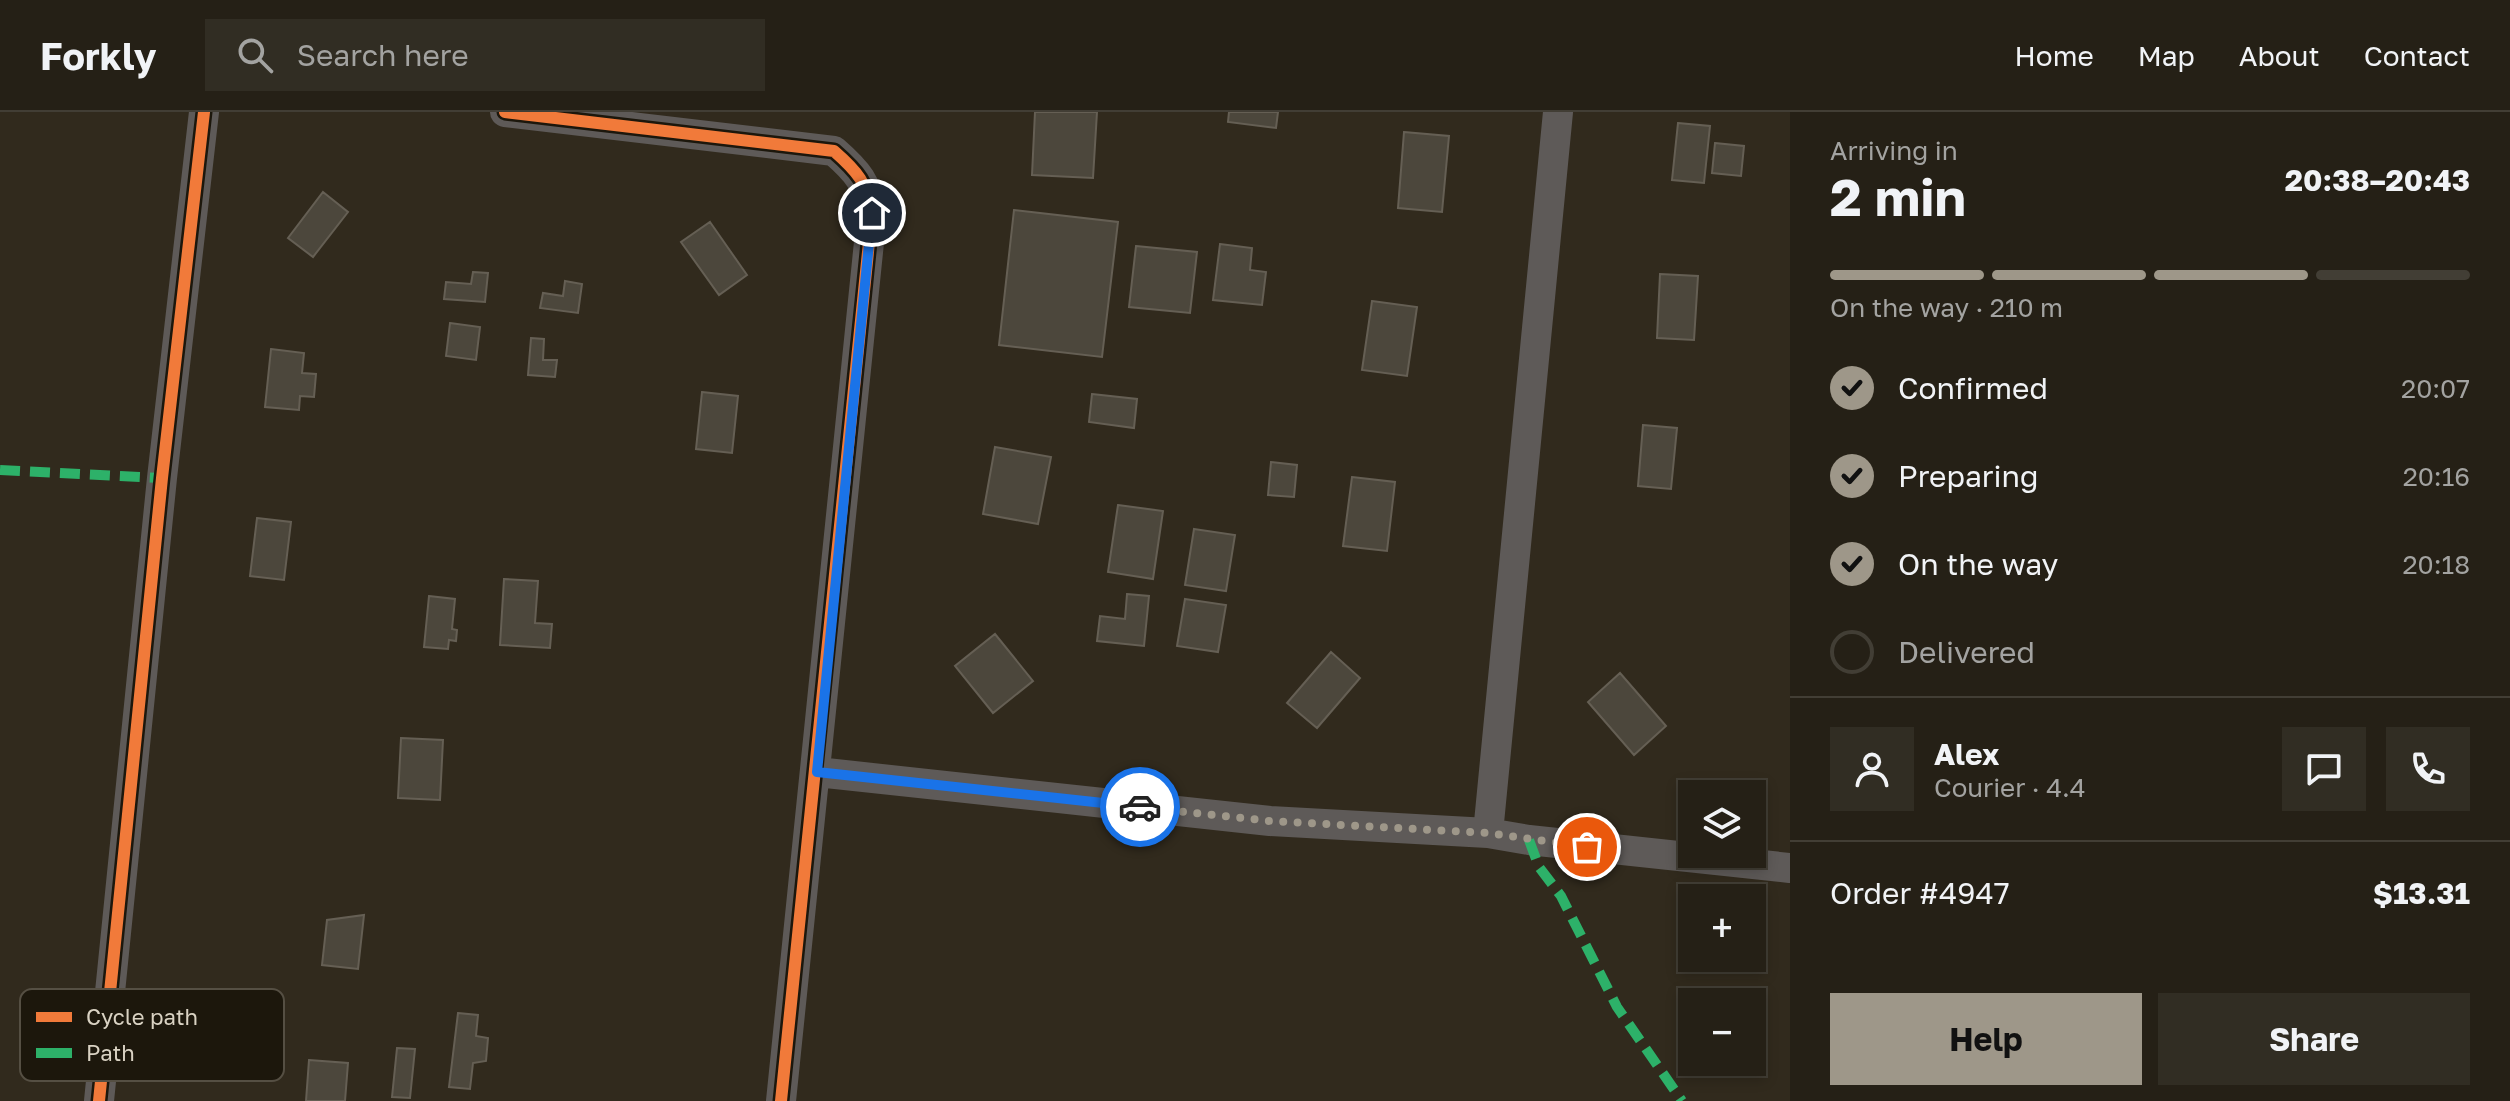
<!DOCTYPE html>
<meta charset="utf-8">
<style>
:root{--surface:#252016;--page:#312d23;--text:#f1f3f6;--muted:#a3a3a1;--line:#423e35;--accent:#9e9789}
body{margin:0;font-family:"Golos Text",sans-serif;background:var(--page);color:var(--text);height:100vh;display:flex;flex-direction:column;font-size:30px;white-space:nowrap}
*{box-sizing:border-box;margin:0}
p{font-size:26px;color:var(--muted)}
.icon{flex:none;width:44px;height:44px;fill:none;stroke:currentColor;stroke-width:2;stroke-linecap:round;stroke-linejoin:round}
.map{position:relative;flex:1;overflow:hidden}
.details{display:flex;flex-direction:column;background:var(--surface);width:720px}
.details>*{flex:none}
.controls{position:absolute;left:1678px;top:668px;display:grid;gap:16px}
.controls a{display:grid;place-items:center;width:88px;height:88px;border-radius:0px;background:var(--surface);box-shadow:0 4px 12px #0003,0 0 0 2px var(--line);font-size:40px}
.pin{position:absolute;display:grid;place-items:center;width:68px;height:68px;color:#fff;margin:-34px;border:4px solid #fff;border-radius:50%;box-shadow:0 2px 8px #0007}
.courier{position:absolute;display:grid;place-items:center;width:80px;height:80px;margin:-40px;border:6px solid #1a73e8;border-radius:50%;background:#fff;color:#222;box-shadow:0 2px 10px #0007}
.overview em{font-style:normal;font-weight:700}
.overview div{display:flex;flex-direction:column-reverse}
.overview{display:flex;align-items:center;justify-content:space-between;height:136px;padding:0 40px}
h1{font-size:52px;font-weight:700;line-height:60px}
.bar{display:grid;grid-template-columns:repeat(4,1fr);gap:12px 8px;align-content:center;height:96px;padding:0 40px}
.bar i{height:10px;border-radius:6px;background:var(--line)}
.bar .selected{background:var(--accent)}
.bar p{grid-column:span 4}
.line{display:flex;align-items:center;gap:20px;padding:0 40px;border-top:2px solid var(--line)}
.line div{flex:1}
.round{display:grid;place-items:center;flex:none;width:84px;height:84px;border-radius:0px;background:var(--page)}
ol{padding:0 40px;list-style:none}
li{display:flex;align-items:center;gap:24px;height:88px}
li p{margin-inline-start:auto}
li .icon{padding:8px;border-radius:50%;background:var(--accent);color:#111;stroke-width:4}
li:last-child{color:var(--muted)}
li i{width:44px;height:44px;border:4px solid var(--line);border-radius:50%}
.button{display:flex;gap:16px;margin-top:auto;padding:16px 40px}
.button a{flex:1;height:92px;border-radius:0px;background:var(--accent);color:#111;font-size:32px;font-weight:700;line-height:92px;text-align:center}
.button a+a{background:var(--page);color:var(--text)}
header{display:flex;align-items:center;gap:48px;box-sizing:border-box;height:112px;padding:0 40px;background:var(--surface);border-bottom:2px solid var(--line)}
header strong{font-size:38px}
nav{display:flex;gap:44px;margin-inline-start:auto;font-size:28px}
.search{width:560px;height:72px;background:var(--page);display:flex;align-items:center;gap:20px;box-sizing:border-box;padding:0 28px;border-radius:0px;color:var(--muted);font-size:30px}
main{display:flex;flex:1;min-height:0}
.map>svg:first-child{display:block}
</style>
<header>
<strong>Forkly</strong>
<div class="search"><svg class="icon" aria-label="search" viewBox="0 0 24 24"><circle cx="10" cy="10" r="6"/><path d="M15 15l6 6"/></svg>Search here</div>
<nav><a>Home</a><a>Map</a><a>About</a><a>Contact</a></nav>
</header>
<main>
<div class="map">
<svg width="1790" height="989" viewBox="0 0 1790 989">
<rect width="100%" height="100%" fill="#312a1d"/>
<!-- building -->
<path fill="#4c473c" stroke="#655f54" stroke-width="2" d="M1035,0h62l-4,66 -61,-3z
M1229,0h49l-2,16 -48,-6z
M1678,11l32,3 -6,57 -32,-3z
M1404,20l45,4 -7,76 -44,-4z
M1715,31l29,3 -3,30 -29,-3z
M323,80l25,20 -35,45 -25,-19z
M1014,98l104,12 -16,135 -103,-12z
M710,110l37,53 -28,20 -38,-53z
M1220,132l32,4 -2,22 16,2 -4,33 -49,-5z
M1136,134l61,6 -7,61 -61,-6z
M473,160l15,1 -3,29 -41,-3 2,-17 25,2z
M1660,162l38,2 -4,64 -37,-2z
M565,169l17,3 -4,29 -38,-5 3,-15 20,3z
M1372,189l45,6 -10,69 -45,-6z
M450,211l30,4 -4,33 -30,-4z
M531,226l13,1 -1,21h14l-2,17 -27,-2z
M271,237l33,4 -2,20 14,1 -2,23 -14,-1 -1,14 -34,-3z
M702,280l36,4 -6,57 -36,-4z
M1092,282l45,5 -3,29 -45,-6z
M1643,313l34,3 -6,61 -33,-3z
M995,335l56,10 -13,67 -55,-10z
M1271,350l26,3 -3,32 -26,-2z
M1352,365l43,5 -8,69 -44,-5z
M1118,393l45,6 -10,68 -45,-7z
M257,406l34,4 -7,58 -34,-4z
M1194,417l41,6 -9,56 -41,-6z
M504,467l34,2 -3,42 17,1 -2,24 -50,-3z
M1127,482l22,2 -5,50 -47,-5 3,-25 25,3z
M429,484l26,3 -3,30 5,1 -1,11 -7,-1 -1,9 -24,-2z
M1185,487l41,6 -8,47 -41,-6z
M995,522l38,47 -40,32 -38,-47z
M1331,540l29,26 -43,50 -30,-25z
M1620,561l46,53 -32,29 -46,-53z
M401,626l42,2 -3,60 -42,-2z
M364,803l-6,54 -36,-4 5,-45z
M458,901l20,2 -2,21 12,2 -2,23 -13,2 -3,26 -21,-2z
M397,936l18,1 -5,49 -18,-1z
M309,948l39,3 -3,38h-39z"/>
<g fill="none" stroke-linecap="round" stroke-linejoin="round">
<!-- minor -->
<path stroke="#5e5a58" stroke-width="30" d="M505,0l329,39c24,21 33,32 38,62l-91,888
M817,660l453,49 218,12 41,7 261,28
M1488,721l70,-721
M99,989l63,-623 42,-366"/>
<!-- quiet -->
<path stroke="#2db169" stroke-width="10" stroke-dasharray="20 10" stroke-linecap="butt" d="M0,358l162,8
M1529,728l10,27 22,29 56,111 65,94"/>
<defs>
<path id="cycleway" d="M505,0l329,39c24,21 33,32 38,62l-91,888
M99,989l63,-623 42,-366"/>
</defs>
<!-- cycleway casing -->
<use href="#cycleway" stroke="#1c170c" stroke-width="17"/>
<!-- cycleway -->
<use href="#cycleway" stroke="#f17a3a" stroke-width="12"/>
</g>
<g fill="none" stroke-linecap="round" stroke-linejoin="round">
<!-- done -->
<path stroke="#9e9789" stroke-width="8" stroke-dasharray="0 14.4" d="M1140,695l130,14 218,12 99,14"/>
<!-- route -->
<path stroke="#1a73e8" stroke-width="10" d="M872,101l-55,559 323,35"/>
</g>
<!-- legend -->
<rect x="20" y="877" width="264" height="92" rx="12" fill="#1c170c" stroke="#554f43" stroke-width="2"/>
<rect x="36" y="900" width="36" height="10" fill="#f17a3a"/>
<rect x="36" y="936" width="36" height="10" fill="#2db169"/>
<g font-size="22" fill="#d9d2c3">
<text x="86" y="913">Cycle path</text>
<text x="86" y="949">Path</text>
</g>
</svg>
<div class="controls">
<a><svg class="icon" aria-label="layers" viewBox="0 0 24 24"><path d="M12 4l9 5-9 5-9-5zM3 14l9 5 9-5"/></svg></a>
<a>+</a>
<a>−</a>
</div>
<div class="pin" style="left:1587px;top:735px;background:#ea580c"><svg class="icon" aria-label="bag" viewBox="0 0 24 24"><path d="M5 8h14l-1 12H6zM9 8a3 3 0 0 1 6 0"/></svg></div>
<div class="pin" style="left:872px;top:101px;background:#1f2937"><svg class="icon" aria-label="home" viewBox="0 0 24 24"><path d="M3 11l9-7 9 7M6 9v11h12V9"/></svg></div>
<div class="courier" style="left:1140px;top:695px"><svg class="icon" aria-label="car" viewBox="0 0 24 24"><path d="M5 17H2v-5l4-1 3-4h7l3 4 3 1v5h-3M9 17h6M6 11h13"/><circle cx="7" cy="17" r="2"/><circle cx="17" cy="17" r="2"/></svg></div>
</div>
<section class="details">
<div class="overview"><div><h1>2 min</h1><p>Arriving in</p></div><em>20:38–20:43</em></div>
<div class="bar"><i class="selected"></i><i class="selected"></i><i class="selected"></i><i></i><p>On the way · 210 m</p></div>
<ol>
<li><svg class="icon" aria-label="check" viewBox="0 0 24 24"><path d="M5 12l5 5 9-10"/></svg>Confirmed<p>20:07</p></li>
<li><svg class="icon" aria-label="check" viewBox="0 0 24 24"><path d="M5 12l5 5 9-10"/></svg>Preparing<p>20:16</p></li>
<li><svg class="icon" aria-label="check" viewBox="0 0 24 24"><path d="M5 12l5 5 9-10"/></svg>On the way<p>20:18</p></li>
<li><i></i>Delivered</li>
</ol>
<div class="line" style="height:144px"><a class="round"><svg class="icon" aria-label="person" viewBox="0 0 24 24"><circle cx="12" cy="8" r="4"/><path d="M4 21q1-7 8-7t8 7"/></svg></a><div><b>Alex</b><p>Courier · 4.4</p></div><a class="round"><svg class="icon" aria-label="chat" viewBox="0 0 24 24"><path d="M4 5h16v11H9l-5 4z"/></svg></a><a class="round"><svg class="icon" aria-label="phone" viewBox="0 0 24 24"><path d="M5 4h4l2 5-3 2q2 4 5 5l2-3 5 2v4C11 20 4 13 5 4z"/></svg></a></div>
<div class="line" style="height:104px"><div>Order #4947</div><b>$13.31</b></div>
<div class="button"><a>Help</a><a>Share</a></div>
</section>
</main>
